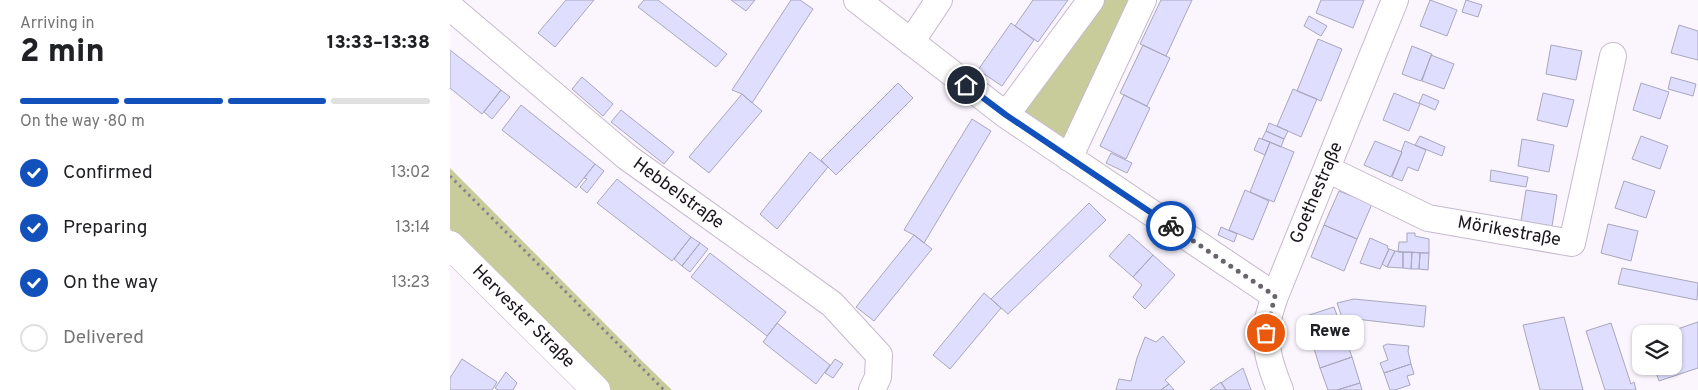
<!DOCTYPE html>
<meta charset="utf-8">
<style>
:root{--surface:#fff;--page:#f6f6f6;--text:#202124;--muted:#757577;--line:#e0e0e0;--accent:#1251bc}
body{margin:0;font-family:Overpass,sans-serif;background:var(--page);color:var(--text);height:100vh;display:flex;flex-direction:column;font-size:19px;white-space:nowrap}
*{box-sizing:border-box;margin:0}
p{font-size:16px;color:var(--muted)}
.icon{flex:none;width:28px;height:28px;fill:none;stroke:currentColor;stroke-width:2;stroke-linecap:round;stroke-linejoin:round}
.map{position:relative;flex:1;overflow:hidden}
.drawer{display:flex;flex-direction:column;background:var(--surface);width:450px}
.drawer>*{flex:none}
.fabs{position:absolute;left:1182px;top:325px;display:grid;gap:10px}
.fabs a{display:grid;place-items:center;width:50px;height:50px;border-radius:10px;background:var(--surface);box-shadow:0 1px 4px #0004;font-size:25px}
.pin{position:absolute;display:grid;place-items:center;width:42px;height:42px;color:#fff;margin:-21px;border:2px solid #fff;border-radius:50%;box-shadow:0 1px 5px #0007}
.courier{position:absolute;display:grid;place-items:center;width:50px;height:50px;margin:-25px;border:4px solid #1251bc;border-radius:50%;background:#fff;color:#222;box-shadow:0 1px 6px #0007}
.bubble{position:absolute;height:35px;border-radius:10px;background:var(--surface);box-shadow:0 1px 4px #0004;font-size:16px;font-weight:800;line-height:35px;text-align:center}
.headline em{font-style:normal;font-weight:800}
.headline div{display:flex;flex-direction:column-reverse}
.headline{display:flex;align-items:center;justify-content:space-between;height:85px;padding:0 20px}
h1{font-size:32px;font-weight:800;line-height:38px}
.bar{display:grid;grid-template-columns:repeat(4,1fr);gap:8px 5px;align-content:center;height:60px;padding:0 20px}
.bar i{height:6px;border-radius:4px;background:var(--line)}
.bar .on{background:var(--accent)}
.bar p{grid-column:span 4}
ol{padding:0 20px;list-style:none}
li{display:flex;align-items:center;gap:15px;height:55px}
li p{margin-inline-start:auto}
li .icon{padding:5px;border-radius:50%;background:var(--accent);color:#fff;stroke-width:4}
li:last-child{color:var(--muted)}
li i{width:28px;height:28px;border:2px solid var(--line);border-radius:50%}
main{display:flex;flex:1;min-height:0}
.map>svg:first-child{display:block}
</style>
<main>
<section class="drawer">
<div class="headline"><div><h1>2 min</h1><p>Arriving in</p></div><em>13:33–13:38</em></div>
<div class="bar"><i class="on"></i><i class="on"></i><i class="on"></i><i></i><p>On the way · 80 m</p></div>
<ol>
<li><svg class="icon" aria-label="check" viewBox="0 0 24 24"><path d="M5 12l5 5 9-10"/></svg>Confirmed<p>13:02</p></li>
<li><svg class="icon" aria-label="check" viewBox="0 0 24 24"><path d="M5 12l5 5 9-10"/></svg>Preparing<p>13:14</p></li>
<li><svg class="icon" aria-label="check" viewBox="0 0 24 24"><path d="M5 12l5 5 9-10"/></svg>On the way<p>13:23</p></li>
<li><i></i>Delivered</li>
</ol>
</section>
<div class="map">
<svg width="1248" height="390" viewBox="0 0 1248 390">
<rect width="100%" height="100%" fill="#fbf5fe"/>
<!-- green -->
<path fill="#c8cc9a" d="M647,0h39l-71,138 -41,-27z
M0,168l193,194 29,28h-61l-161,-161z"/>
<!-- building -->
<path fill="#e0defe" stroke="#a8a7bd" d="M116,0h28l-39,47 -17,-14z
M194,0h14l69,54 -11,13 -78,-60z
M281,0h24l-9,11z
M341,0h9l13,9 -61,94 -10,-9 -10,-4z
M583,0h35l-30,42 -23,-16z
M711,0h31l-26,56 -26,-12z
M871,0h43l-11,28 -37,-15z
M980,0l27,10 -10,26 -27,-10z
M1016,0l16,5 -4,12 -16,-5z
M859,16l18,10 -6,10 -17,-10z
M561,23l23,17 -32,46 -24,-16z
M1229,25l19,6v29l-27,-7z
M868,39l24,10 -21,52 -24,-10z
M693,45l27,13 -23,48 -27,-13z
M1101,45l31,6 -6,29 -30,-6z
M962,46l20,8 -11,27 -19,-7z
M0,50l51,40 -19,24 -32,-26z
M981,55l23,9 -10,25 -22,-8z
M132,77l31,27 -10,12 -31,-27z
M1221,77l25,7 -3,12 -25,-7z
M448,83l15,15 -77,77 -15,-15z
M1191,83l28,9 -9,27 -27,-9z
M843,89l24,10 -16,38 -24,-11z
M51,90l9,7 -18,22 -8,-7z
M944,93l26,11 -11,27 -26,-11z
M1093,93l31,7 -7,27 -30,-7z
M292,94l20,17 -53,62 -20,-16z
M973,94l16,7 -4,9 -16,-7z
M674,95l26,13 -24,51 -26,-13z
M71,105l74,59 -19,24 -74,-58z
M171,110l53,42 -10,12 -53,-42z
M522,119l19,12 -67,112 -10,-8 -10,-5z
M819,123l19,8 -4,8 -18,-8z
M816,131l18,8 -3,8 -19,-8z
M970,136l25,11 -3,9 -27,-11z
M1191,136l27,10 -8,23 -28,-10z
M809,138l11,4 -5,13 -11,-5z
M1072,139l32,6 -5,27 -31,-6z
M925,141l27,11 -11,25 -27,-12z
M955,141l21,9 -8,21 -10,-4 -6,14 -10,-4 10,-25h-1z
M820,142l24,10 -20,50 -24,-10z
M360,152l18,15 -51,62 -17,-15z
M661,153l21,10 -5,10 -21,-10z
M145,164l9,7 -17,22 -7,-6 7,-8 -3,-1z
M1041,170l37,7 -2,10 -36,-6z
M167,179l74,58 -19,24 -75,-58z
M1174,181l31,10 -9,27 -31,-10z
M795,190l24,11 -16,39 -24,-10z
M1076,190l31,5 -5,31 -31,-5z
M889,191l33,13 -15,35 -33,-14z
M639,203l17,17 -98,94 -17,-15z
M1158,224l30,7 -7,30 -30,-8z
M874,225l33,14 -13,32 -33,-14z
M771,227l16,7 -3,8 -16,-7z
M957,233h8v3l14,3v14l-31,-1 1,-10h8z
M679,234l24,21 -20,22 -24,-21z
M464,235l18,14 -58,72 -18,-14z
M241,237l9,6 -18,23 -8,-7z
M920,238l18,8 -1,2 2,1 -9,20 -20,-6z
M250,243l8,6 -18,23 -8,-6z
M939,249l6,2 -8,16 -5,-3z
M945,251l8,1v16l-16,-1z
M953,252h9l-1,17 -8,-1z
M962,252l8,1 -1,16h-8z
M260,253l76,59 -19,24 -76,-59z
M970,253h9l-1,17 -9,-1z
M703,255l22,20 -30,34 -12,-12 9,-12 -9,-8z
M1172,268l76,15 -1,17 -79,-16z
M534,293l17,15 -51,61 -17,-14z
M904,299l72,7 -2,21 -68,-8 -12,4 -7,-20z
M884,307l9,25 -31,10 -9,-25z
M1114,317l19,73h-43l-17,-65z
M1248,322v46l-39,13 -5,-15h20v-32h-11z
M327,323l53,42 -14,19 -53,-42z
M1161,323l20,61 3,-2 2,8h-31l-19,-59z
M893,332l9,25 -32,11 -8,-26z
M713,336l22,26 -20,18 4,4 -8,6h-45l3,-11 12,2 6,-23 8,-21 11,5z
M937,344l22,2 -1,5 3,13 -27,9 -4,-10 8,-3 -5,-14z
M902,357l8,26 -23,7h-9l-8,-22z
M12,359l35,23 -5,8h-42v-12z
M385,359l8,5 -10,14 -8,-5z
M961,364l3,10 -7,2 3,9 -15,5h-5l-6,-17z
M793,368l8,22h-25l-5,-7z
M56,372l11,11 -4,7h-15l-3,-2z
M771,382l5,8h-16z
M910,383l2,7h-25z
M719,384l5,6h-13z"/>
<g fill="none" stroke-linecap="round" stroke-linejoin="round">
<defs>
<path id="minor" d="M407,0l149,115 269,181
M0,7l177,150 205,147 47,51 -1,22 -6,13
M461,42l28,-42
M556,115l85,-115
M619,158l74,-158
M877,169l101,49 144,25 41,-187
M830,390c-8,-20 -17,-45 -13,-67 2,-9 5,-18 8,-27l120,-296"/>
<path id="major" d="M0,245l146,145"/>
</defs>
<!-- minor casing -->
<use href="#minor" stroke="#c6bace" stroke-width="28"/>
<!-- major casing -->
<use href="#major" stroke="#c6bace" stroke-width="29"/>
<!-- path -->
<path stroke="#88838b" stroke-width="3" stroke-dasharray="2.5 4" stroke-linecap="butt" d="M0,176l214,214"/>
<!-- minor -->
<use href="#minor" stroke="#fff" stroke-width="26"/>
<!-- major -->
<use href="#major" stroke="#fff" stroke-width="28"/>
</g>
<g fill="none" stroke-linecap="round" stroke-linejoin="round">
<!-- done -->
<path stroke="#69646c" stroke-width="5" stroke-dasharray="0 9" d="M721,226l104,70 -9,37"/>
<!-- route -->
<path stroke="#1251bc" stroke-width="6" d="M516,85l40,30 165,111"/>
</g>
<g text-anchor="middle" dominant-baseline="central" stroke-width="4" stroke-linejoin="round" paint-order="stroke">
<!-- street labels -->
<g font-size="18" fill="#1b161d" stroke="#fff">
<text transform="translate(867 193) rotate(-67)">Goethestraße</text>
<text transform="translate(228 194) rotate(36)">Hebbelstraße</text>
<text transform="translate(1059 232) rotate(10)">Mörikestraße</text>
<text transform="translate(73 317) rotate(45)">Hervester Straße</text>
</g>
</g>
</svg>
<div class="fabs">
<a><svg class="icon" aria-label="layers" viewBox="0 0 24 24"><path d="M12 4l9 5-9 5-9-5zM3 14l9 5 9-5"/></svg></a>
</div>
<div class="pin" style="left:816px;top:333px;background:#ea580c"><svg class="icon" aria-label="bag" viewBox="0 0 24 24"><path d="M5 8h14l-1 12H6zM9 8a3 3 0 0 1 6 0"/></svg></div>
<div class="pin" style="left:516px;top:85px;background:#1f2937"><svg class="icon" aria-label="home" viewBox="0 0 24 24"><path d="M3 11l9-7 9 7M6 9v11h12V9"/></svg></div>
<div class="courier" style="left:721px;top:226px"><svg class="icon" aria-label="bike" viewBox="0 0 24 24"><circle cx="6" cy="16" r="4"/><circle cx="18" cy="16" r="4"/><path d="M6 16l4-8h5l3 8M10 8l3 8H6M13 5h3"/></svg></div>
<div class="bubble" style="left:846px;top:315px;width:68px">Rewe</div>
</div>
</main>
